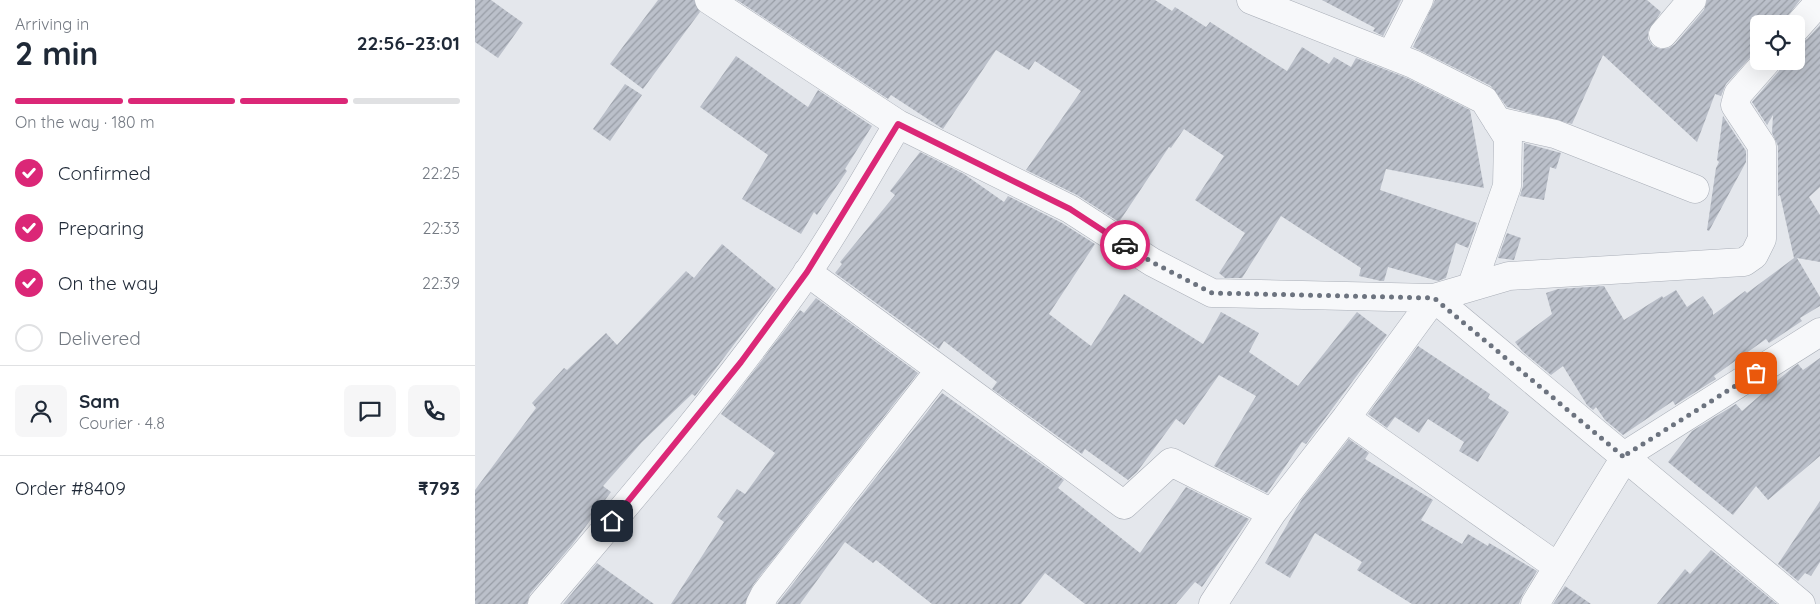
<!DOCTYPE html>
<meta charset="utf-8">
<style>
:root{--surface:#fff;--page:#f6f6f7;--text:#1f2937;--muted:#747a83;--line:#e0e1e3;--accent:#db2777}
body{margin:0;font-family:Quicksand,sans-serif;background:var(--page);color:var(--text);height:100vh;display:flex;flex-direction:column;font-size:19px;white-space:nowrap}
*{box-sizing:border-box;margin:0}
p{font-size:16px;color:var(--muted)}
.icon{flex:none;width:28px;height:28px;fill:none;stroke:currentColor;stroke-width:2;stroke-linecap:round;stroke-linejoin:round}
.map{position:relative;flex:1;overflow:hidden}
.sheet{display:flex;flex-direction:column;background:var(--surface);width:475px}
.sheet>*{flex:none}
.buttons{position:absolute;left:1275px;top:15px;display:grid;gap:10px}
.buttons a{display:grid;place-items:center;width:55px;height:55px;border-radius:8px;background:var(--surface);box-shadow:0 5px 20px #0002;font-size:25px}
.pin{position:absolute;display:grid;place-items:center;width:42px;height:42px;color:#fff;margin:-21px;border-radius:10px;box-shadow:0 2px 8px #0006}
.courier{position:absolute;display:grid;place-items:center;width:50px;height:50px;margin:-25px;border:4px solid #db2777;border-radius:50%;background:#fff;color:#222;box-shadow:0 1px 6px #0007}
.overview em{font-style:normal;font-weight:800}
.overview div{display:flex;flex-direction:column-reverse}
.overview{display:flex;align-items:center;justify-content:space-between;height:85px;padding:0 15px}
h1{font-size:32px;font-weight:800;line-height:38px}
.bar{display:grid;grid-template-columns:repeat(4,1fr);gap:8px 5px;align-content:center;height:60px;padding:0 15px}
.bar i{height:6px;border-radius:4px;background:var(--line)}
.bar .on{background:var(--accent)}
.bar p{grid-column:span 4}
.line{display:flex;align-items:center;gap:12px;padding:0 15px;border-top:1px solid var(--line)}
.line div{flex:1}
.round{display:grid;place-items:center;flex:none;width:52px;height:52px;border-radius:8px;background:var(--page)}
ol{padding:0 15px;list-style:none}
li{display:flex;align-items:center;gap:15px;height:55px}
li p{margin-inline-start:auto}
li .icon{padding:5px;border-radius:50%;background:var(--accent);color:#fff;stroke-width:4}
li:last-child{color:var(--muted)}
li i{width:28px;height:28px;border:2px solid var(--line);border-radius:50%}
main{display:flex;flex:1;min-height:0}
.map>svg:first-child{display:block}
</style>
<main>
<section class="sheet">
<div class="overview"><div><h1>2 min</h1><p>Arriving in</p></div><em>22:56–23:01</em></div>
<div class="bar"><i class="on"></i><i class="on"></i><i class="on"></i><i></i><p>On the way · 180 m</p></div>
<ol>
<li><svg class="icon" aria-label="check" viewBox="0 0 24 24"><path d="M5 12l5 5 9-10"/></svg>Confirmed<p>22:25</p></li>
<li><svg class="icon" aria-label="check" viewBox="0 0 24 24"><path d="M5 12l5 5 9-10"/></svg>Preparing<p>22:33</p></li>
<li><svg class="icon" aria-label="check" viewBox="0 0 24 24"><path d="M5 12l5 5 9-10"/></svg>On the way<p>22:39</p></li>
<li><i></i>Delivered</li>
</ol>
<div class="line" style="height:90px"><a class="round"><svg class="icon" aria-label="person" viewBox="0 0 24 24"><circle cx="12" cy="8" r="4"/><path d="M4 21q1-7 8-7t8 7"/></svg></a><div><b>Sam</b><p>Courier · 4.8</p></div><a class="round"><svg class="icon" aria-label="chat" viewBox="0 0 24 24"><path d="M4 5h16v11H9l-5 4z"/></svg></a><a class="round"><svg class="icon" aria-label="phone" viewBox="0 0 24 24"><path d="M5 4h4l2 5-3 2q2 4 5 5l2-3 5 2v4C11 20 4 13 5 4z"/></svg></a></div>
<div class="line" style="height:65px"><div>Order #8409</div><b>₹793</b></div>
</section>
<div class="map">
<svg width="1345" height="604" viewBox="0 0 1345 604">
<defs>
<pattern id="building-hatch" width="6" height="6" patternUnits="userSpaceOnUse" patternTransform="scale(1.25)"><rect width="6" height="6" fill="#bbc0ca"/><path d="M-1 1l2-2M0 6l6-6M5 7l2-2" fill="none" stroke="#989da6"/></pattern>
</defs>
<rect width="100%" height="100%" fill="#e4e7ec"/>
<!-- building -->
<path fill="url(#building-hatch)" d="M0,0h16l32,23 -25,35 -23,-16z
M183,0h36l6,12 -57,77 -33,-25z
M262,0h418l17,11 3,-4 31,20 4,-5 77,49 15,-24 27,17 5,-7 17,10 5,-9 51,20 63,32 14,78 -98,-19 -6,21 97,33 -9,25 -12,-5 -10,35 -8,3 -50,-14 -4,14h-3l-22,-5 2,-8 -80,-52 -39,62h-17l-6,-5 26,-40 -50,-33 29,-44 -40,-27 -13,19 -2,-1 -50,75 -42,-27 -51,-25 55,-79 -46,-30 -6,9 -33,-20 -53,79 -52,-34 -3,4z
M847,0h79l-18,36 -10,-5 2,-3z
M960,0h212l14,12 -13,20v7l5,7 8,3 8,-1 6,-4 29,-34 3,-10h93l-19,24h-22v24l-33,36 -5,12 -6,-2 -18,48 -94,-87 -31,69 -65,-17 -16,-21 -78,-39z
M1345,25v162l-11,10 11,18v47l-23,-4 23,39v9l-20,12 2,3 -33,22 -3,-4 -52,37 2,3 -41,26 -2,-4 -50,34 -18,-15 -9,-13 -3,3 -6,-5 -24,-39 -12,9 -29,-24 -7,-9 37,-28 -6,-21 12,-4 46,-3 20,34 38,-24 1,2 13,-8 11,17 16,-11 10,15v4l32,-24 2,2 47,-35 -14,-63 -2,1v-50l-6,-13 1,-18 -6,10 -15,-23 27,-31 3,-10h14v-18l11,-4z
M261,56l72,51 10,-17 54,36 -27,43 2,2 -30,44 -3,-3 -13,22 -59,-35 26,-44 -68,-48z
M150,84l17,11 -32,46 -17,-12z
M1248,116l23,35v11l-37,69 -2,-1 9,-62 3,-6 -2,-2z
M1049,143l37,10 -5,16 -6,-2 -6,33 -24,-4 3,-10z
M445,152l44,22 40,28 4,-6 54,27 33,21 -46,70 42,32 33,-52 79,50 18,-32 38,21 -10,19 49,34 59,-74 30,23 -81,109 -4,-2 -35,51 -53,-27 42,-70 -37,-21 -35,50 -8,-6 -39,53 -9,8 -43,-31 -3,5 -90,-65 5,-7 -53,-41 -5,8 -104,-76 7,-9 -2,-2 55,-67 -5,-4z
M1032,233l14,5 -7,22 -16,-2z
M247,244l54,45 -81,107 -3,-2 -50,48 -39,44 8,6 -39,53 -42,49 -3,10h-52v-114l61,-82 -4,-5 32,-35 3,2 39,-37 11,12 69,-74 8,7z
M341,298l102,75 -165,212 -8,19h-74l53,-82 -7,-5 20,-28 8,5 30,-41 -54,-39 79,-104 4,3z
M943,346l72,48 -2,4 21,14 -31,50 -19,-11 5,-9 -36,-23 -9,14 -24,-16 -8,11 -19,-14z
M1345,358v98l-52,44 -12,-14 -23,29 -65,-53 24,-31 44,-27 6,7 50,-43 6,-4 5,6z
M467,393l122,87 -6,8 82,65 46,-66 63,32 -47,68 -7,-5 -19,22h-91l-40,-31 -24,31h-89l-56,-44 -3,3 -28,-21 -45,62h-23z
M874,439l20,14 -4,6 68,41 -12,20 41,24 6,-10 20,12 1,-3 48,28 -15,25 -3,8h-107l-55,-34 5,-8 -47,-29 -25,45 -25,-15 37,-64z
M1345,501v61l-9,14 -6,-3 -7,8 -20,-17z
M1236,550l66,54h-120l28,-35 5,5z
M122,563l57,41h-91z
M1090,586l26,18h-38z"/>
<g fill="none" stroke-linecap="round" stroke-linejoin="round">
<defs>
<path id="street" d="M234,0l189,124 172,85 82,53 60,31 222,5 75,-22 235,-14 10,-7 8,-16v-93l-27,-41 3,-11 29,-33
M776,0l162,64 71,36 24,38 -1,48 -35,99
M1321,28l24,-27
M1188,34l29,-34
M916,55l28,-55
M1022,121l58,13 140,55
M332,272l317,233 47,-43 101,51
M959,298l367,306
M871,418l212,149
M67,604c91,-107 184,-215 265,-331 33,-48 61,-99 91,-149
M285,604l5,-10 174,-223
M738,604l59,-91 74,-95 88,-120
M1060,604l92,-150 193,-122"/>
</defs>
<!-- street casing -->
<use href="#street" stroke="#a9aeb7" stroke-width="29"/>
<!-- street -->
<use href="#street" stroke="#f7f8fa" stroke-width="28"/>
</g>
<g fill="none" stroke-linecap="round" stroke-linejoin="round">
<!-- done -->
<path stroke="#6c737f" stroke-width="5" stroke-dasharray="0 9" d="M650,245l27,17 60,31 222,5 191,160 2,-4 129,-81"/>
<!-- route -->
<path stroke="#db2777" stroke-width="6" d="M137,521l129,-159 66,-90 91,-148 172,85 55,36"/>
</g>
</svg>
<div class="buttons">
<a><svg class="icon" aria-label="locate" viewBox="0 0 24 24"><circle cx="12" cy="12" r="6"/><path d="M12 2v4M12 18v4M2 12h4M18 12h4"/></svg></a>
</div>
<div class="pin" style="left:1281px;top:373px;background:#ea580c"><svg class="icon" aria-label="bag" viewBox="0 0 24 24"><path d="M5 8h14l-1 12H6zM9 8a3 3 0 0 1 6 0"/></svg></div>
<div class="pin" style="left:137px;top:521px;background:#1f2937"><svg class="icon" aria-label="home" viewBox="0 0 24 24"><path d="M3 11l9-7 9 7M6 9v11h12V9"/></svg></div>
<div class="courier" style="left:650px;top:245px"><svg class="icon" aria-label="car" viewBox="0 0 24 24"><path d="M5 17H2v-5l4-1 3-4h7l3 4 3 1v5h-3M9 17h6M6 11h13"/><circle cx="7" cy="17" r="2"/><circle cx="17" cy="17" r="2"/></svg></div>
</div>
</main>
